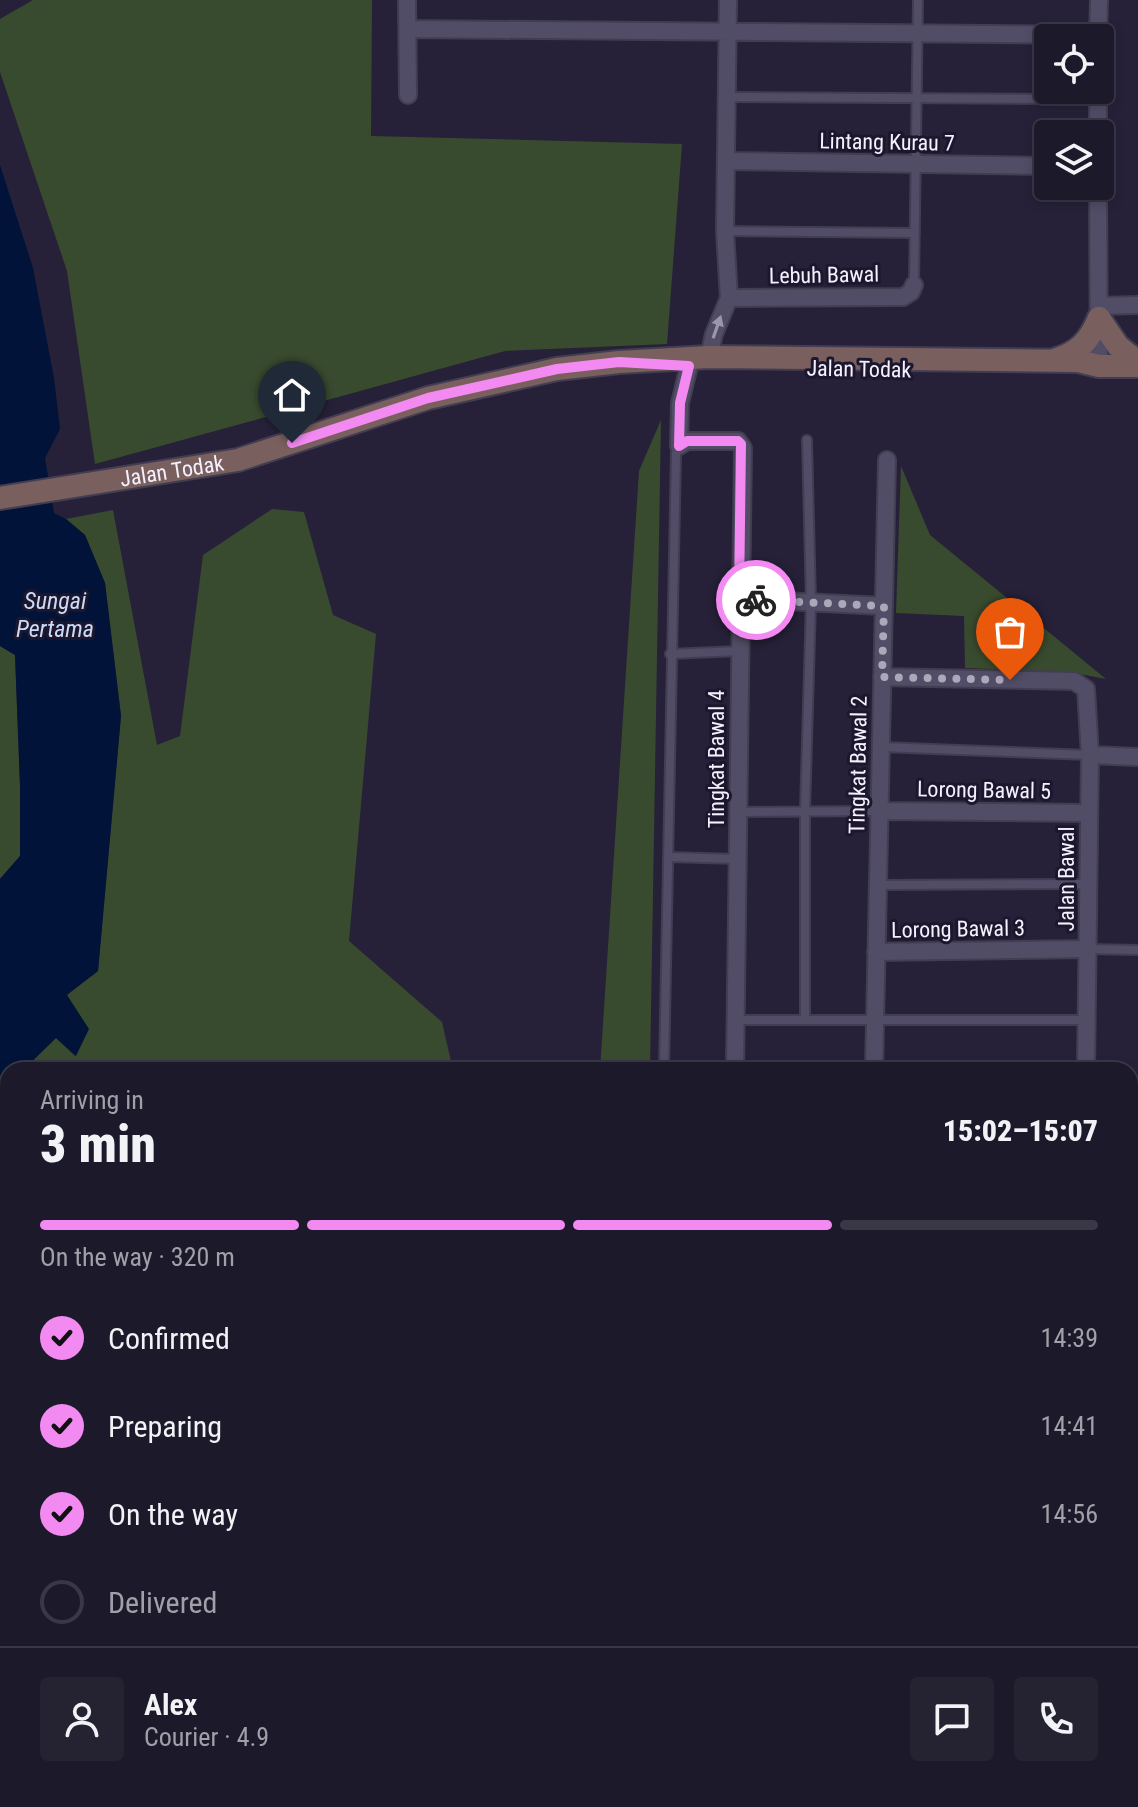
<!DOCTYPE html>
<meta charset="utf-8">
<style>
:root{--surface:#1c192a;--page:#252232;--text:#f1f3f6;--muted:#a0a0a8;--line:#3a3847;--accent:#f38af1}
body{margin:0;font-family:"Roboto Condensed",sans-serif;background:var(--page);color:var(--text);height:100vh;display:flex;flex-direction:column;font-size:30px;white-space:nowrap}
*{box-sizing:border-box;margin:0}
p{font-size:26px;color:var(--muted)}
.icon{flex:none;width:44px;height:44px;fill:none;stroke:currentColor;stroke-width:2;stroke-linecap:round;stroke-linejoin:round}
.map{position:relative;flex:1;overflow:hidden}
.details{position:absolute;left:0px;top:1062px;width:1138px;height:746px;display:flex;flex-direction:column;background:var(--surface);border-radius:24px 24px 0 0;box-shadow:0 4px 12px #0003,0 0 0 2px var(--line)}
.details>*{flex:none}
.fabs{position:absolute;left:1034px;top:24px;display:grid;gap:16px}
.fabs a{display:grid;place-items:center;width:80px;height:80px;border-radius:8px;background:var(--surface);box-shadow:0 4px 12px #0003,0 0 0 2px var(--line);font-size:40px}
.pin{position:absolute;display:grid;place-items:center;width:68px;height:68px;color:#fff;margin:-82px -34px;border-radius:50% 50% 50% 0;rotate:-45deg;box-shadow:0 0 8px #0007}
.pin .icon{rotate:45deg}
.courier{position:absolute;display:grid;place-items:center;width:80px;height:80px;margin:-40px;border:6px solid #f38af1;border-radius:50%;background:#fff;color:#222;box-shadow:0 2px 10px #0007}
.overview em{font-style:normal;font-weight:800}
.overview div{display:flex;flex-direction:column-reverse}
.overview{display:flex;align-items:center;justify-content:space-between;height:136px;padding:0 40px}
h1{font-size:52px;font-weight:800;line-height:60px}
.bar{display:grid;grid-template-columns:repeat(4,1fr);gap:12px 8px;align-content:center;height:96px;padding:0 40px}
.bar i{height:10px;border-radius:6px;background:var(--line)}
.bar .on{background:var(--accent)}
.bar p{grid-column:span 4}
.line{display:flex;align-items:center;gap:20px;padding:0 40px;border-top:2px solid var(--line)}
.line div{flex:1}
.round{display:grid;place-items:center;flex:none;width:84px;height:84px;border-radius:8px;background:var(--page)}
ol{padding:0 40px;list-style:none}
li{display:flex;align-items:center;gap:24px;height:88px}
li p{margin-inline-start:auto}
li .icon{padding:8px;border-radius:50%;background:var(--accent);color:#111;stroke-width:4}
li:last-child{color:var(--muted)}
li i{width:44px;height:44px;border:4px solid var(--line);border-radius:50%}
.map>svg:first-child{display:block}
</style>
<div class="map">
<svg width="1138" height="1807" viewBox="0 0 1138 1807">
<rect width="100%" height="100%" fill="#262138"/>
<!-- green -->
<path fill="#394b2f" d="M33,0h339l-1,136 311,8 -15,200 -162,7 -410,113 -28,-193 -67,-199v-53z
M661,420l-11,650h-50l39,-599z
M901,466l29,69 176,144 -37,-7 -104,-4 -1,-52 -68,-3z
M272,509l32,3 29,103 43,19 -27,307 93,81 11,48h-430l33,-32 19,18 -8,-62 31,-23 23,-255 -16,-133 -20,-48 -19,-16 47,-9 44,235 23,-9 23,-181z
M0,646l15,9 5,130v71l-20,23z
M0,1110l8,4v512h-8z
M1130,1291l8,1v78h-8z
M1130,1626l8,1v180h-764l4,-7h752z
M0,1664l8,2v54h-8z
M76,1800h85l-2,7h-78z"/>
<!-- water -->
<path fill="#011338" d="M0,165l33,103 21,110 6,51 -15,29 9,55 12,6 19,16 20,48 16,133 -23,255 -31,24 22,34 -13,27 -20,-18 -33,32h-15v44l-8,-4v-231l20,-23v-71l-5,-130 -15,-9z
M1130,1370h8v257l-8,-1z
M0,1626h8v40l-8,-2z
M161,1800h217l-4,7h-215z"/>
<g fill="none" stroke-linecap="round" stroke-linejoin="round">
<defs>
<path id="lane" d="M727,97l340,2
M725,231l190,2
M914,285l4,-285
M670,654l69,-3
M881,747l209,8
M738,812l140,-1
M669,857l68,2
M878,885l209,-1
M1088,949l50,1
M805,1019v-208l6,-209 -4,-162
M736,1020h351
M664,1070l12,-617 3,-7
M1130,1115h8"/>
<path id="street" d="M407,0l1,95
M408,29l690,6
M1098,38l1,-38
M1098,90v44
M726,161l322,5
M1098,186l1,180
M729,298l174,-1 8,-5 3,-7
M1099,306l39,-1
M709,357l5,-23 15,-36 -4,-67 3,-231
M689,366l-9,37 -1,43 8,-5h51l5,7 -8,622
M739,599l145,7
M882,677l192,4 12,8 4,66 -4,315
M1090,755l48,2
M879,811l210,2
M876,952l212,-3
M874,1070l13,-610
M1130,1272l8,1"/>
<g id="secondary">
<path d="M1099,318l19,28 20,16"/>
<path d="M1057,359c22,-7 33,-19 42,-41"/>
<path id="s1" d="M0,498l238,-38 190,-62 129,-29 62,-7 90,-5 369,4 21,5h39"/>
</g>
</defs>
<!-- lane casing -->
<use href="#lane" stroke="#423d50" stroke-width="12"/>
<!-- street casing -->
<use href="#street" stroke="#423d50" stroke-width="20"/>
<!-- secondary casing -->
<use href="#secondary" stroke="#423d50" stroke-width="26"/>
<!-- lane -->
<use href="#lane" stroke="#524d67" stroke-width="8"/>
<!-- street -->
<use href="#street" stroke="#524d67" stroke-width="16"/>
<!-- secondary -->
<use href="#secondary" stroke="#7a5f5f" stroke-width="22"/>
</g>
<!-- one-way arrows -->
<defs><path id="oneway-solid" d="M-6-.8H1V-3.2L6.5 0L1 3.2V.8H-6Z" transform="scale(2)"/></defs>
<use fill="#9a97ab" href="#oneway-solid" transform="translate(717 327) rotate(-71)"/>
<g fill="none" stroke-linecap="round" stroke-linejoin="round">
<!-- done -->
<path stroke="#aba8b9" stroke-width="8" stroke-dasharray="0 14.4" d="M756,600l128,6 -2,71 128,3"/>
<!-- route -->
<path stroke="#f38af1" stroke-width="10" d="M292,443l136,-45 129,-29 62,-7 70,4 -9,37 -1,43 8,-5h51l3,3 -2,155 17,1"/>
</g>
<g text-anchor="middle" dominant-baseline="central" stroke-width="6" stroke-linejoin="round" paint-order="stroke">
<!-- street labels -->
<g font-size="22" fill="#f3f1fe" stroke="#1d172e">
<text transform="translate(887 142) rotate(1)">Lintang Kurau 7</text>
<text transform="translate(824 275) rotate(-1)">Lebuh Bawal</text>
<text transform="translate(859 369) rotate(1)">Jalan Todak</text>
<text stroke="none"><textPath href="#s1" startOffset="174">Jalan Todak</textPath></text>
<text transform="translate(716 759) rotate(-90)">Tingkat Bawal 4</text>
<text transform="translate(858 765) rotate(-89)">Tingkat Bawal 2</text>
<text transform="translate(984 790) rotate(1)">Lorong Bawal 5</text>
<text transform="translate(1066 879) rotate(-90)">Jalan Bawal</text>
<text transform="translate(958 929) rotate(-1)">Lorong Bawal 3</text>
</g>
<!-- water labels -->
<g font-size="24" font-style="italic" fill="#cadbf7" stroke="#1d172e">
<text x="55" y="601">Sungai<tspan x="55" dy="28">Pertama</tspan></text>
</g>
</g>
</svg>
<div class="fabs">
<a><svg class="icon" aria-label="locate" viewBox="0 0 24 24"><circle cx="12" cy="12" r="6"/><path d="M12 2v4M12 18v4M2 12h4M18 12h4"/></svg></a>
<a><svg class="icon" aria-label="layers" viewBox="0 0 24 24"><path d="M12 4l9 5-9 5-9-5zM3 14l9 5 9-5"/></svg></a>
</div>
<div class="pin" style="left:1010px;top:680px;background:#ea580c"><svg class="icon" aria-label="bag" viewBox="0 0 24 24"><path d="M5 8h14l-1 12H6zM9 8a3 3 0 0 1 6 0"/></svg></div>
<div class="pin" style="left:292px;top:443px;background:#1f2937"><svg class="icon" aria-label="home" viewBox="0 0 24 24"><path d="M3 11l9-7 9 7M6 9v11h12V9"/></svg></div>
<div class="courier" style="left:756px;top:600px"><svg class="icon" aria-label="bike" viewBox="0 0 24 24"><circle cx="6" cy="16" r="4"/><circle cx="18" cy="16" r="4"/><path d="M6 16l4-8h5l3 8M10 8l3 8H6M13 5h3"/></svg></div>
<section class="details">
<div class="overview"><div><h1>3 min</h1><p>Arriving in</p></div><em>15:02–15:07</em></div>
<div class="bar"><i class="on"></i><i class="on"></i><i class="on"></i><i></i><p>On the way · 320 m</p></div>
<ol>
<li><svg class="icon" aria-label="check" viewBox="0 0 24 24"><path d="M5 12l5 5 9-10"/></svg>Confirmed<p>14:39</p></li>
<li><svg class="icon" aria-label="check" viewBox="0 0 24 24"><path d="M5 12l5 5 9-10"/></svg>Preparing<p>14:41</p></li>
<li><svg class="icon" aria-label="check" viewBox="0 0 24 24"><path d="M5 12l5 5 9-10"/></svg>On the way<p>14:56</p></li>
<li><i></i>Delivered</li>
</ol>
<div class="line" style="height:144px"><a class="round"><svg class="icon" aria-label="person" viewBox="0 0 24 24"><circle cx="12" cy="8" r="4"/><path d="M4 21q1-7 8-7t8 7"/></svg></a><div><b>Alex</b><p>Courier · 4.9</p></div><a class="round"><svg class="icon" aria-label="chat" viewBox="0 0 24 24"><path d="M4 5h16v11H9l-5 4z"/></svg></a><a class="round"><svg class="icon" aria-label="phone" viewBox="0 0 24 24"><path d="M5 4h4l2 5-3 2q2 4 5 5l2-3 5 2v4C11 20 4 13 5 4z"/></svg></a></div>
</section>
</div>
